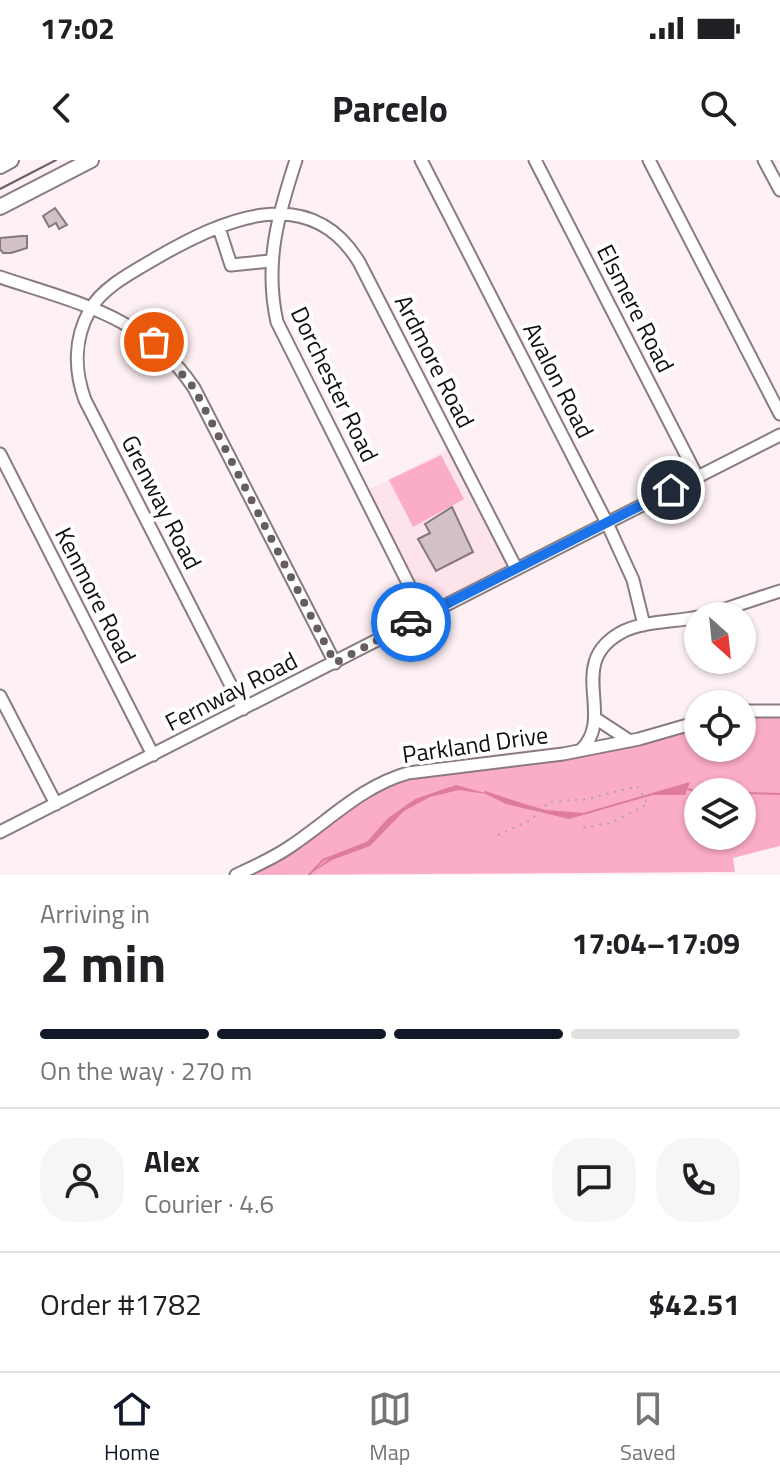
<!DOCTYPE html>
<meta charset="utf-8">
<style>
:root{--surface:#fff;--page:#f6f6f6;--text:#202124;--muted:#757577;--line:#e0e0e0;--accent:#111827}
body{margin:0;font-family:"Titillium Web",sans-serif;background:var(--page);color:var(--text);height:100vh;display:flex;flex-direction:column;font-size:30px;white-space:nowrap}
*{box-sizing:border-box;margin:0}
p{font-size:26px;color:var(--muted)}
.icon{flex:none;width:44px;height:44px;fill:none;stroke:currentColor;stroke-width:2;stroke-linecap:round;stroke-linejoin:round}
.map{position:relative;height:715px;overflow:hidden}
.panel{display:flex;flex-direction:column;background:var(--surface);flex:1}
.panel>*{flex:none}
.needle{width:52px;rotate:153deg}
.controls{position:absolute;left:684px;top:442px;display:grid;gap:16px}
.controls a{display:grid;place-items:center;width:72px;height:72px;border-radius:50%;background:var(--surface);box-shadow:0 2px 6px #0004;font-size:40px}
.pin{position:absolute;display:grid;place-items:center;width:68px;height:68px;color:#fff;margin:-34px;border:4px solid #fff;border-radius:50%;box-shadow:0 2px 8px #0007}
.courier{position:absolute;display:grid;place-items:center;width:80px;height:80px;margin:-40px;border:6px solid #1a73e8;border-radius:50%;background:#fff;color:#222;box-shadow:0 2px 10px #0007}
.headline em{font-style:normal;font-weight:700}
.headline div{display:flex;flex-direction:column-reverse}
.headline{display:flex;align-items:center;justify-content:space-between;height:136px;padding:0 40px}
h1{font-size:52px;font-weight:700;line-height:60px}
.bar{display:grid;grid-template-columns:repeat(4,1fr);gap:12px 8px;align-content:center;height:96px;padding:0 40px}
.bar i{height:10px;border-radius:6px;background:var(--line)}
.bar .on{background:var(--accent)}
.bar p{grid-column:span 4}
.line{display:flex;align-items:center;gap:20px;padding:0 40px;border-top:2px solid var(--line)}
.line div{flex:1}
.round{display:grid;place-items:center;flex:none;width:84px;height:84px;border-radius:32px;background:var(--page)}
.status{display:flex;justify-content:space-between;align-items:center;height:56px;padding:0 40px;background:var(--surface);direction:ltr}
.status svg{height:22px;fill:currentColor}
header{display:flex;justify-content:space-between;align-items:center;height:104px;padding:0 40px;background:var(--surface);font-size:36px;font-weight:700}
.tabs{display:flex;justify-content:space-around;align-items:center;height:112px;border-top:2px solid var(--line);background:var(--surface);font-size:22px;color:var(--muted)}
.tabs a{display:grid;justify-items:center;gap:4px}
.tabs .on{color:var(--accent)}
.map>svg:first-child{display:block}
</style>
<div class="status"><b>17:02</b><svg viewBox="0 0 49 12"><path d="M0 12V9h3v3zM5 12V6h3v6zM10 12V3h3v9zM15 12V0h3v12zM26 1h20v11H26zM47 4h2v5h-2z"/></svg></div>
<header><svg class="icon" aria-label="back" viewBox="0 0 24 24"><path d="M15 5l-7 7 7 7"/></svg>Parcelo<svg class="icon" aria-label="search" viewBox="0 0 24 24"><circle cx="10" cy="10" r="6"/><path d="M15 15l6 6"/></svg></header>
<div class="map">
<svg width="780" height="715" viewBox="0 0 780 715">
<rect width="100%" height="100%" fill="#fef1f4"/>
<!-- built -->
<path fill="#fde4eb" d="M450,288l59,118 -81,42 -62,-117z"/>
<!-- green -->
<path fill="#fbadc5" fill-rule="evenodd" d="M441,295l23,44 -51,28 -24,-47z
M742,556h38v130l-47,12 2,14 -489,3 144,-93 170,-22 138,-33v21h44zM698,632h44v44h-44z"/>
<!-- water -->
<path fill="#de7c9d" d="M690,622l-5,13h-32l-84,24 -63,-15 -20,-10 -27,-4 -29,7 -26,14 -34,35 -38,14 -24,15 23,-18 34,-13 23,-26 27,-19 41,-14 90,25 37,3z"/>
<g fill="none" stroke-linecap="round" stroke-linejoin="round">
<!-- stream -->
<path stroke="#de7c9d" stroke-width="2" d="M688,629l10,3
M485,632l39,13
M742,633l38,1
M309,715l14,-15 46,-18"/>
</g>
<!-- building -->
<path fill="#d2c2c7" stroke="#85777b" stroke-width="2" d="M55,48l12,17 -8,4 -3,-6 -7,4 -6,-11z
M22,76h5v12l-16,5h-8l-3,-4v-11z
M452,347l21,45 -37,19 -18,-32 12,-6 -5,-9z"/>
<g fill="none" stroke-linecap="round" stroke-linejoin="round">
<defs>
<path id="minor" d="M296,0c-18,55 -32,103 -19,162l147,293
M421,0l186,363 26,57 11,45
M535,0l162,316
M649,0l131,254
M764,0l16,30
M219,68l12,37 39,-4
M0,117c77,26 146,39 194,111l141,275
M0,294l153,301
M704,456l76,-25
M0,536l56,108
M243,549l-158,-309c-11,-30 -11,-62 5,-90 12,-23 46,-40 68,-53 64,-37 151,-77 201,5l157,306
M742,551h38
M598,560l32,21
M581,590c36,-35 -18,-88 43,-119 22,-10 50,-9 74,-14
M0,672l780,-397
M236,715c19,-9 38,-17 55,-29 40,-27 71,-60 117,-73l155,-19 76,-15 59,-17"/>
<path id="major" d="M0,6l11,-6
M0,47l91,-47"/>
</defs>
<!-- minor casing -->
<use href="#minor" stroke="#8a7b7f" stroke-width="15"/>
<!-- major casing -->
<use href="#major" stroke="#8a7b7f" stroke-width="18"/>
<!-- path -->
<path stroke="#afa5a7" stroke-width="2" stroke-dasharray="2 6" stroke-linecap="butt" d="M498,675l33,-15 18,-18 39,-3 49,-13 11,18 -38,19 -29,5"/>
<!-- minor -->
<use href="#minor" stroke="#fff" stroke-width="11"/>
<!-- major -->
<use href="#major" stroke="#fff" stroke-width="14"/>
<!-- tram -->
<path stroke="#675f61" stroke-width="2" d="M0,29l56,-29"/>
</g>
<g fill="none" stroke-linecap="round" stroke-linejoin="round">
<!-- done -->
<path stroke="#655d5f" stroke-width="8" stroke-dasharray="0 14.4" d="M154,182l40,46 141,275 76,-41"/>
<!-- route -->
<path stroke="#1a73e8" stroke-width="10" d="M411,462l260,-132"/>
</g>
<g text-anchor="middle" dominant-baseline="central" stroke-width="8" stroke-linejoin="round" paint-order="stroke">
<!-- street labels -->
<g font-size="24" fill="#130e0f" stroke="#fff">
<text transform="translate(636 148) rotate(63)">Elsmere Road</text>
<text transform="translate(435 201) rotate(63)">Ardmore Road</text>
<text transform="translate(559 220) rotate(63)">Avalon Road</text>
<text transform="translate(335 224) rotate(64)">Dorchester Road</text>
<text transform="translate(162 342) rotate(63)">Grenway Road</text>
<text transform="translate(96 435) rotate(63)">Kenmore Road</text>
<text transform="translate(231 531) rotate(-27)">Fernway Road</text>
<text transform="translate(475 584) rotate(-8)">Parkland Drive</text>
</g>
</g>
</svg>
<div class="controls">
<a><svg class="needle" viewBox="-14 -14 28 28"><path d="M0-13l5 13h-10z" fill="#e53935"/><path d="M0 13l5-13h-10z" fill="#757577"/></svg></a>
<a><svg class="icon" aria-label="locate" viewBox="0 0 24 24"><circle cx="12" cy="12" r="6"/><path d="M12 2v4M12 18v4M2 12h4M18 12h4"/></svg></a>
<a><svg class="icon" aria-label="layers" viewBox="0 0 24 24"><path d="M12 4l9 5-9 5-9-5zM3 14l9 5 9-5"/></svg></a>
</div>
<div class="pin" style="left:154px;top:182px;background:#ea580c"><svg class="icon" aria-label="bag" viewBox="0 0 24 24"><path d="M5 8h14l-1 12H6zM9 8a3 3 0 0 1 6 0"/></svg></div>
<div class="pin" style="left:671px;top:330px;background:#1f2937"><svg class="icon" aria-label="home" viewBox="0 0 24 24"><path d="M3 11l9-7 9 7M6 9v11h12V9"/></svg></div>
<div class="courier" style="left:411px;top:462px"><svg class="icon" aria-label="car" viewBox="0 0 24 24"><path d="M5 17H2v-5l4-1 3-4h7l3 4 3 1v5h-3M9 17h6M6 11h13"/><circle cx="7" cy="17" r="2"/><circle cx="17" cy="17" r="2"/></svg></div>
</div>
<section class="panel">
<div class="headline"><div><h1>2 min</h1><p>Arriving in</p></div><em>17:04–17:09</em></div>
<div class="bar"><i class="on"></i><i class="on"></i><i class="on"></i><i></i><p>On the way · 270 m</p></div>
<div class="line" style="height:144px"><a class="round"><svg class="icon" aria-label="person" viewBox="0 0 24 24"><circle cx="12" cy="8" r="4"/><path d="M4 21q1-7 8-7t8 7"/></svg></a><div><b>Alex</b><p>Courier · 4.6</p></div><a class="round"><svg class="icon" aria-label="chat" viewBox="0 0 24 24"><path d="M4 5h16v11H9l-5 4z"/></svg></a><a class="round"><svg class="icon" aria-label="phone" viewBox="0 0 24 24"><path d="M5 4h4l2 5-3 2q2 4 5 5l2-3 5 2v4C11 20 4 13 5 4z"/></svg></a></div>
<div class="line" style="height:104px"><div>Order #1782</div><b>$42.51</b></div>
</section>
<nav class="tabs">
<a class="on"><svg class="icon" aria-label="home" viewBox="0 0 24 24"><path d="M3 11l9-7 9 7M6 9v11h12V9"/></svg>Home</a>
<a><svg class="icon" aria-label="map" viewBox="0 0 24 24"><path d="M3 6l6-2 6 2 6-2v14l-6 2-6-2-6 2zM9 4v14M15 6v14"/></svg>Map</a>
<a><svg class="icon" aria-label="saved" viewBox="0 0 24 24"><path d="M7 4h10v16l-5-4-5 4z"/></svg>Saved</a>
</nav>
